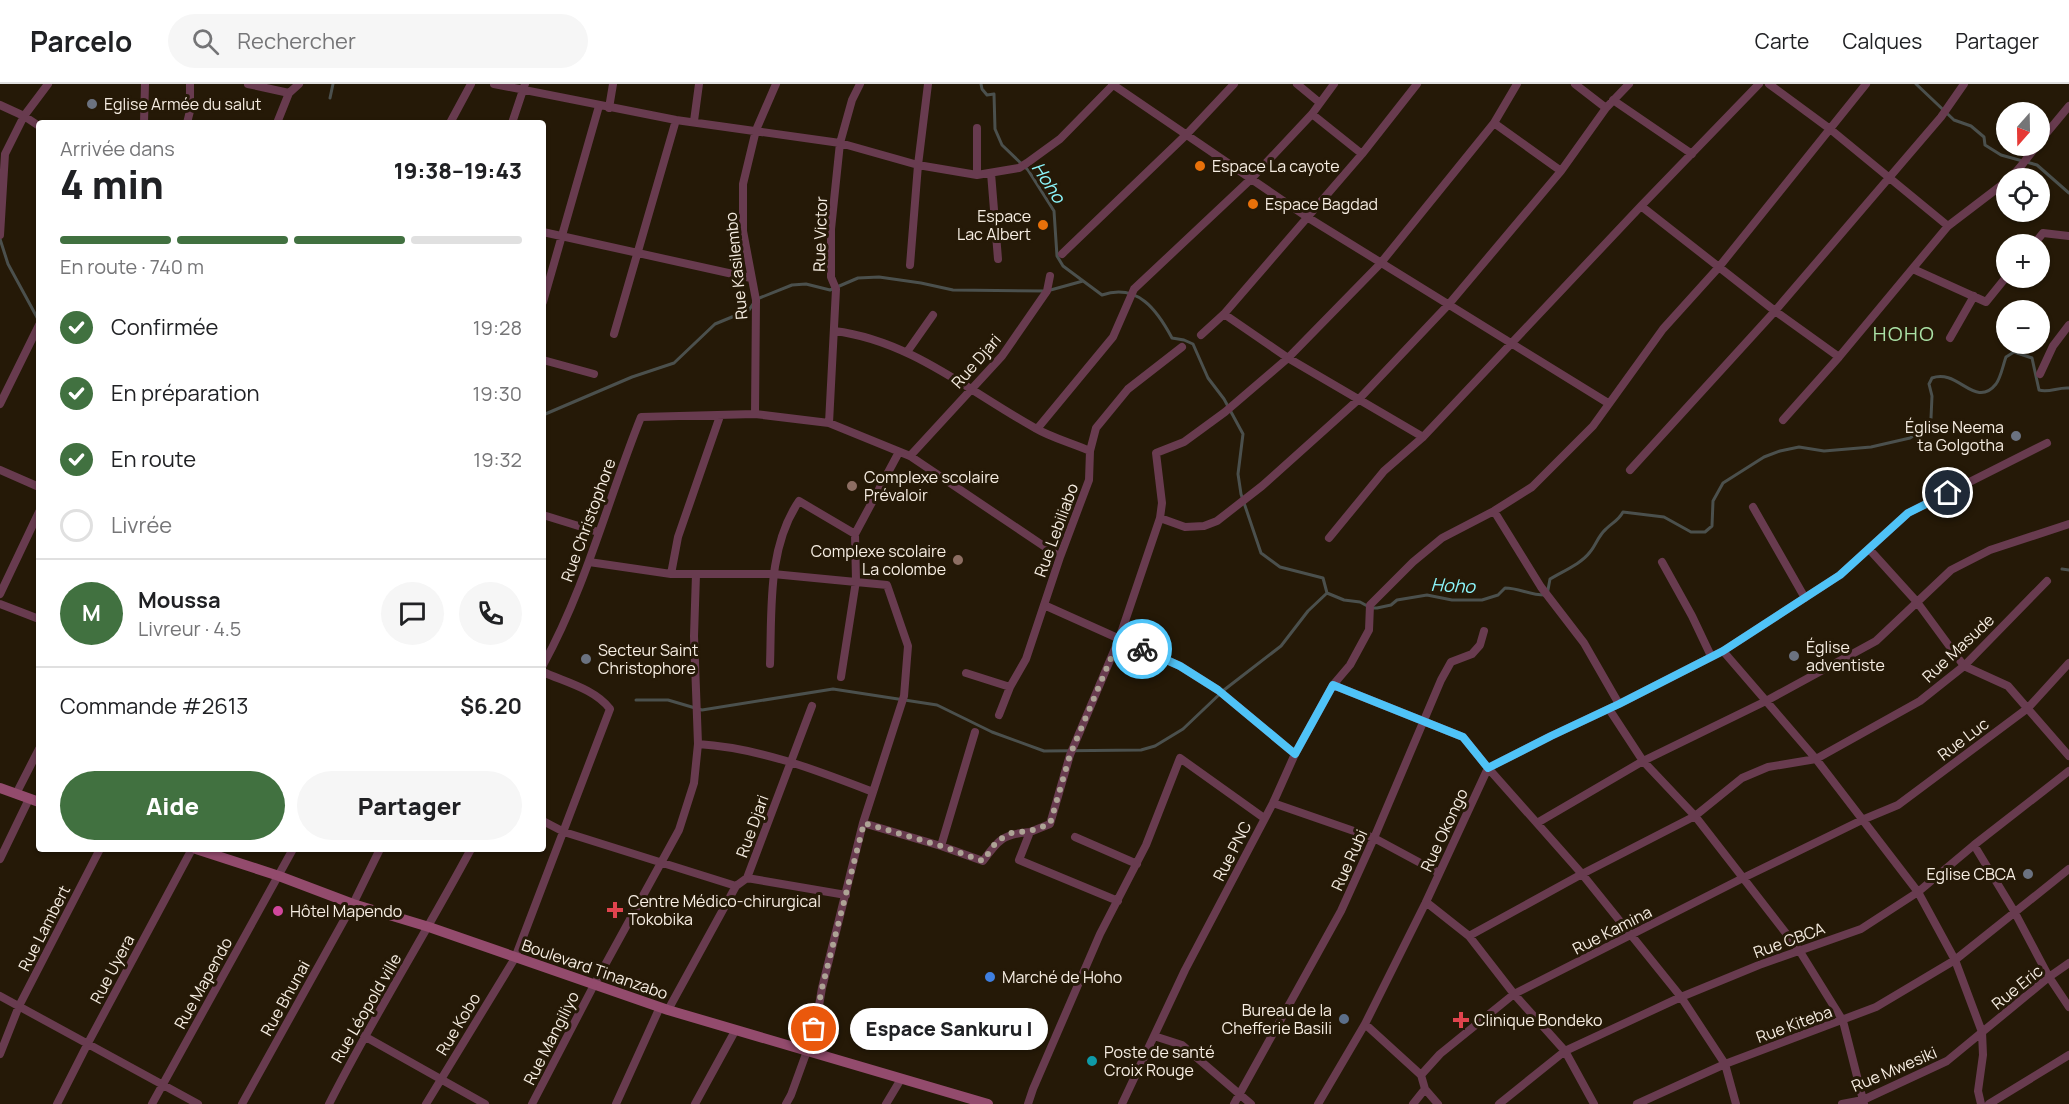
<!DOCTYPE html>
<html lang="fr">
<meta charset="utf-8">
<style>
:root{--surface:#fff;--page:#f6f6f6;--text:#202124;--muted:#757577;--line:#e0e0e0;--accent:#417140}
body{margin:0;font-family:Manrope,sans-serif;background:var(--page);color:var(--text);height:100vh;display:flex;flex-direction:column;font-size:22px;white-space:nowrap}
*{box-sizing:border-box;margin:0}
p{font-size:20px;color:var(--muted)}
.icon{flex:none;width:33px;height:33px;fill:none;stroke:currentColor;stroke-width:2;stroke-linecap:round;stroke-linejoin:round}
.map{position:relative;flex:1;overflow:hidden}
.panel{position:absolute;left:36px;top:36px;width:510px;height:732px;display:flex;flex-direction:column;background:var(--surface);border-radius:6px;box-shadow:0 2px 4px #0004}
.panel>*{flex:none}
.needle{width:39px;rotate:200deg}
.controls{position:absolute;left:1996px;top:18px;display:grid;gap:12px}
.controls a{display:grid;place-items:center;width:54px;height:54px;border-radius:50%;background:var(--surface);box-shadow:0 2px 4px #0004;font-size:30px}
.pin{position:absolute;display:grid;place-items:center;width:51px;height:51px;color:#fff;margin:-26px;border:3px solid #fff;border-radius:50%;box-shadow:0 2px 6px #0007}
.courier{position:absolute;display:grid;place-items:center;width:60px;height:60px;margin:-30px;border:4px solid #4fc3f7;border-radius:50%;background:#fff;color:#222;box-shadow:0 2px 8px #0007}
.bubble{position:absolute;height:42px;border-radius:21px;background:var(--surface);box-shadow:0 2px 4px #0004;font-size:20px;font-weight:800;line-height:42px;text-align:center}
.overview em{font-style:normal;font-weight:800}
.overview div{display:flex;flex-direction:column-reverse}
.overview{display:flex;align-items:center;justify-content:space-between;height:102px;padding:0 24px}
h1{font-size:39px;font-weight:800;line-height:45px}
.bar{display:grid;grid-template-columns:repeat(4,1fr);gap:9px 6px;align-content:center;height:72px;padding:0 24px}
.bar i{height:8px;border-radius:4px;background:var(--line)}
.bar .active{background:var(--accent)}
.bar p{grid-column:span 4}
.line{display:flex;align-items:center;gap:15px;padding:0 24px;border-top:2px solid var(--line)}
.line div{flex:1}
.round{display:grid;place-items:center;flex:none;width:63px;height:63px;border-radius:32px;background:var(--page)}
ol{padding:0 24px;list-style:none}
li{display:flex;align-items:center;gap:18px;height:66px}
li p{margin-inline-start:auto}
li .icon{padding:6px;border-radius:50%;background:var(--accent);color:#fff;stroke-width:4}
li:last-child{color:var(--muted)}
li i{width:33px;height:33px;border:3px solid var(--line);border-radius:50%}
.primary-button{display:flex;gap:12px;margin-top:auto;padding:12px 24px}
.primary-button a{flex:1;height:69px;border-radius:36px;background:var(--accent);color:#fff;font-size:24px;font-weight:800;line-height:69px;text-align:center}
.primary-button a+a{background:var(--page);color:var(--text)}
header{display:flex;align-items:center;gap:36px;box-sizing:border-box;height:84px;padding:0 30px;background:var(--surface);border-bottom:2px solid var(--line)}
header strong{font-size:28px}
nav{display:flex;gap:33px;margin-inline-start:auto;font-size:21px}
.search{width:420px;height:54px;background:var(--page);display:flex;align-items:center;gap:15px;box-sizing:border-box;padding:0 21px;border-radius:33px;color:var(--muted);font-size:22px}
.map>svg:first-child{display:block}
</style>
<header>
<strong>Parcelo</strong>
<div class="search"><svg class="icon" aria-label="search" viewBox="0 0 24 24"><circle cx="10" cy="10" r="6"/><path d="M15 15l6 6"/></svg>Rechercher</div>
<nav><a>Carte</a><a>Calques</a><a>Partager</a></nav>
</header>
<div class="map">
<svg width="2069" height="1020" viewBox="0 0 2069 1020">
<rect width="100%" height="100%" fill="#251907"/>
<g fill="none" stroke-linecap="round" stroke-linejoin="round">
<!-- stream -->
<path stroke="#4b504d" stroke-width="3" d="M981,0l1,5 5,6 7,-1 1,35 7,16 26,25 26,41 3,45 6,10 39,29c36,-12 55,15 70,43l12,2 9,4 15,34 16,21 19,35 -5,40 3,20 20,59 19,14 43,11 4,15
M1916,0l38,36 17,6 13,11 1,8 16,10 36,10 32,28
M330,14l3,-14
M0,155l8,25 31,57
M757,215l35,-14 14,-1 24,6 28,-12 21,-1 42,6 32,7 94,1 36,-10
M543,331l89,-38 42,-14 41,-39 34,-14 4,-6
M2062,485l7,1
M1327,509l17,7 16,2 11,6h6l14,-3 6,-5 30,-5 25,5h30l16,-5 7,-7c15,0 26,8 42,7l3,-16c13,-8 31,-15 40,-27 6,-7 8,-16 16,-23 7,-7 12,-8 17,-17l41,5 27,15h14l7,-6 1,-25 10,-18 41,-26 16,-6 19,-4 25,4 47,-4 39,-9 14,-9 7,-11 1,-22 -3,-12 3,-6c26,-10 43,32 64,6 5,-7 7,-19 10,-27l8,-5 18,6 7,32c10,3 19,-3 30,-2
M636,616h32l34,10 131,-21 104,16 55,27 52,19 97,-1 14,-4 28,-17 41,-39 57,-44 27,-35 19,-18"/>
<!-- street -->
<path stroke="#683b4f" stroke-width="8" d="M248,0l41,9
M494,0l182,36 164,23 78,22 59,10 42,-7 8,-5 33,-24 54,-55
M1112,0l195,133 301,186
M1297,0l23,19
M1575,0l31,24
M1769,0l61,45 118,97
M1613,16l79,54
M0,21l24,11 15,10
M609,24l4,-24
M1312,30l50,40
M694,37l5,-37
M144,39l1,-39
M187,39l3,-12v-27
M277,39l12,-30 10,-9
M450,39l21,-39
M512,39l13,-39
M1494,39l67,48
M977,44v47
M2040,57l29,-35
M991,89l7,86
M2010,94c11,-10 17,-21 27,-32
M1641,122l134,105 64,46
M543,148l208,46
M0,151l5,-81 19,-38 24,-32
M2034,160l9,-11 26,3
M1062,170l124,-119 48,-51
M910,181l8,-100 10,-81
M1913,185l73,33 21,-26
M543,218l56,-196
M1224,230l64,44 135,79
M834,247c76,9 136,61 201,97 17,10 37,15 55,23
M614,250l62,-214
M1201,251l23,-21 138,-160 55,-70
M1950,254l24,-42
M907,268l26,-37
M543,276l51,14
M2040,290l13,-28 16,-21
M0,320l39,-79
M755,330l1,-114 -13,-69v-47l13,-54 20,-46
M1783,336l56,-63 109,-131 59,-45
M829,339l7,-134 -5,-12v-48l9,-86 12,-43 8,-16
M1037,345l76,-92 21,-48 117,-110 61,-65 22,-30
M910,372l92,-100 45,-65 3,-15
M0,386l39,17
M1630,386l145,-159 166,-194 23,-33
M1753,423l52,91
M1494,427l47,76 43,56 35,61
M543,431l55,17
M1160,434l25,9 19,-1 13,-5 45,-35 97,-87 90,-95 112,-133 45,-63 23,-24
M1329,454l55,-67 39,-34 218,-231 118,-122
M1869,465l48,53 47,64 44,20 61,70
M589,478l82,12h102l114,11 21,61 -4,50 -41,127 -41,165 -7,41 -24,66 -5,9
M1662,478l30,54 19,40
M671,490l7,-37 42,-121
M0,510l39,-82
M0,520l39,15
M1044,521l136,61 38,24 77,64
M1723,567l93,108 102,133 37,68 27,72 1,23 -5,36 3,13
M770,580c2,-54 -3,-116 29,-163l56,33
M543,581c43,-78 65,-166 98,-248l114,-3 74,9 81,33 150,101
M966,589l44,14
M841,593l15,-96 -1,-47 44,-82
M1333,601l130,52 25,31 94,106 99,123 44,67 11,40
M1609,625l34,52 52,55 104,134 44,71 21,83
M999,631l11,-28 16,-28 34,-102 29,-77 1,-29 6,-23 32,-39 54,-42
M698,660c62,4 118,26 175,48
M16,710l23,-45
M1273,719l101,35 65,35
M543,737l21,11 172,54
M863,739l78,23 42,15c15,-21 20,-27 47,-29
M1537,739l106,-62 123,-60 110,-60 75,-71 39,-20 79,-26
M1075,753l62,27
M1974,761l40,66 35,66 20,30
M941,762l34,-114
M0,775l29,-60
M747,794l99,17
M1118,817l-99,-41 11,-28 20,-8 20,-69 49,-116 41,-121 2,-15 -6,-50 28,-11 41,-30 63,-54 92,-94 114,-141 23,-39
M1426,818l43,34 45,58 51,57 29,53
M1469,852l113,-62 113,-58 47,-38 26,-11 48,-8 104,-58 44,-35 83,-85
M0,912l198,108
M668,926l68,-124 11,-8 65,-172
M1365,940l56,51
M364,952l121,68
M1154,952l28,9 69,59
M0,970l19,-48 81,-157
M1425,1005l13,15
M57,1020l31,-61 104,-194
M152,1020l141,-255
M242,1020l111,-200 27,-55
M329,1020c44,-87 96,-169 142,-255
M426,1020l89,-146 95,-249c-15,-20 -45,-27 -67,-37
M532,1020l62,-119 85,-155 15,-47 4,-39 -4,-108 2,-62
M616,1020l44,-97
M695,1020l40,-73
M886,1020l15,-25
M1028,1020l5,-15 67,-155 46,-89 34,-87 84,60
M1122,1020l63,-134 88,-167 22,-49 38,-69 17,-20 19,-35 1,-25 43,-43 29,-24 52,-27 38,-24 61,-61 70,-97 56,-62 147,-183
M1234,1020l107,-193 33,-73 67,-158 10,-18 21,-8 8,-9 4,-14
M1318,1020l47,-80 61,-122 62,-134 63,-32 68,-32 104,-53 117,-76 68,-62 139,-70
M1413,1020l12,-15 -4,-14 19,-21 74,-60 229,-116 119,-58 36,-15 130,-97 41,-45
M1499,1020l66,-53 116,-54 78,-32 102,-36 57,-37 56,-47 95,-74
M1637,1020l88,-40 151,-57 79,-47 114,-91
M1842,1020l21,-4 84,-39 102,-84 20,-14
M1989,1020l80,-49"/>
<!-- secondary -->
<path stroke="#934b6d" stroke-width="10" d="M0,704l39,14
M196,765l83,27 74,28 76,23 239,83 320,94"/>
</g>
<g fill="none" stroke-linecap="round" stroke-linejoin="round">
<!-- done -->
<path stroke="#ada395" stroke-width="6" stroke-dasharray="0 10.8" d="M814,945l8,-41 42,-165 77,23 42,15 14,-20 14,-8 19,-2 20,-7 20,-69 49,-116 23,10"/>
<!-- route -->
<path stroke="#4fc3f7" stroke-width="8" d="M1142,565l38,17 38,24 77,64 38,-69 130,52 25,31 63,-32 68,-32 104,-53 117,-76 68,-62 40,-20"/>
</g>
<!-- markers -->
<g fill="#6b7280" stroke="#251907" stroke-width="2">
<circle cx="92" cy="20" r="6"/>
<circle cx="2016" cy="352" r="6"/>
<circle cx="1794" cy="572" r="6"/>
<circle cx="586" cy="575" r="6"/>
<circle cx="2028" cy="790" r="6"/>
</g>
<g fill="#e8710a" stroke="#251907" stroke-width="2">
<circle cx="1200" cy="82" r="6"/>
<circle cx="1253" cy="120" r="6"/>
<circle cx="1043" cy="141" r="6"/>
</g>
<g fill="#8d6e63" stroke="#251907" stroke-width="2">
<circle cx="852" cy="402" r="6"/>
<circle cx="958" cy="476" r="6"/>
</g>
<g fill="#e0444e" stroke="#251907" stroke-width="2">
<path d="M612 817h6v6h6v6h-6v6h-6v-6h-6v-6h6z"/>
<path d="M1458 927h6v6h6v6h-6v6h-6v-6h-6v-6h6z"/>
</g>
<circle fill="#d1479c" stroke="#251907" stroke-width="2" cx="278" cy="827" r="6"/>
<circle fill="#3f7fe0" stroke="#251907" stroke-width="2" cx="990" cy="893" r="6"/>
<circle fill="#5c6f8a" stroke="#251907" stroke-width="2" cx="1344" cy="935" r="6"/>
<circle fill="#0f9aa8" stroke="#251907" stroke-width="2" cx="1092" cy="977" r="6"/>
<g text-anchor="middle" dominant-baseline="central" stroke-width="6" stroke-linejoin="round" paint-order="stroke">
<!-- poi labels -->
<g font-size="16" fill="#f6ede2" stroke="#251907" text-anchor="start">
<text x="104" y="20">Eglise Armée du salut</text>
<text x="1212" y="82">Espace La cayote</text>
<text x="1265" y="120">Espace Bagdad</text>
<text x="1031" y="132" text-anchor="end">Espace<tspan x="1031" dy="18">Lac Albert</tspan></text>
<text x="2004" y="343" text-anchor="end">Église Neema<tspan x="2004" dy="18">ta Golgotha</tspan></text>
<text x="864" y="393">Complexe scolaire<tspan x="864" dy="18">Prévaloir</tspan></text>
<text x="946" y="467" text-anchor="end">Complexe scolaire<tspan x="946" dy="18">La colombe</tspan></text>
<text x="1806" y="563">Église<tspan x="1806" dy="18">adventiste</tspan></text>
<text x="598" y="566">Secteur Saint<tspan x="598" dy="18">Christophore</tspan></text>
<text x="2016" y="790" text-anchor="end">Eglise CBCA</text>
<text x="628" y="817">Centre Médico-chirurgical<tspan x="628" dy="18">Tokobika</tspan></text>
<text x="290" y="827">Hôtel Mapendo</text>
<text x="1002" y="893">Marché de Hoho</text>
<text x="1332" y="926" text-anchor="end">Bureau de la<tspan x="1332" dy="18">Chefferie Basili</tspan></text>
<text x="1474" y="936">Clinique Bondeko</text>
<text x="1104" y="968">Poste de santé<tspan x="1104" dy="18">Croix Rouge</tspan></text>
</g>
<!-- street labels -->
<g font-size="16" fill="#f6ede2" stroke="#251907">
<text transform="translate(820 150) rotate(-88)">Rue Victor</text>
<text transform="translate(736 182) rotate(-96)">Rue Kasilembo</text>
<text transform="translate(976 277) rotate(-49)">Rue Djari</text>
<text transform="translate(588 436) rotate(-70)">Rue Christophore</text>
<text transform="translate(1056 446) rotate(-70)">Rue Lebiliabo</text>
<text transform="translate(1958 564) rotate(-43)">Rue Masude</text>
<text transform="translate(1963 655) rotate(-37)">Rue Luc</text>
<text transform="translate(752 742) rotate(-70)">Rue Djari</text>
<text transform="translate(1444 746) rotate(-65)">Rue Okongo</text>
<text transform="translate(1232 767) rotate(-63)">Rue PNC</text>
<text transform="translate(1349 776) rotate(-66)">Rue Rubi</text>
<text transform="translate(44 844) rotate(-63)">Rue Lambert</text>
<text transform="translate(1612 846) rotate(-27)">Rue Kamina</text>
<text transform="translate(1789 856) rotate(-20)">Rue CBCA</text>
<text transform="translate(112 885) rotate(-62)">Rue Uyera</text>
<text transform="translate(595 885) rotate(19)">Boulevard Tinanzabo</text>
<text transform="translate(203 899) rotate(-61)">Rue Mapendo</text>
<text transform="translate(2017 903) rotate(-39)">Rue Eric</text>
<text transform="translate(285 914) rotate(-61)">Rue Bhunai</text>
<text transform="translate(366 924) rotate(-60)">Rue Léopold ville</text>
<text transform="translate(458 940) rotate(-59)">Rue Kobo</text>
<text transform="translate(1794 940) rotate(-20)">Rue Kiteba</text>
<text transform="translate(551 954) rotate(-63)">Rue Mangiliyo</text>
<text transform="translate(1894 985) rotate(-23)">Rue Mwesiki</text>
</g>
<!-- water labels -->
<g font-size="18" font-style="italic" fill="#8cf7fd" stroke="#251907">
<text transform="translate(1049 98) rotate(57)">Hoho</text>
<text transform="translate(1453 501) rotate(3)">Hoho</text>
</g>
<!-- quarter labels -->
<g font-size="20" letter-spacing="1.5" fill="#abe2a6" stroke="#251907">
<text x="1904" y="249">HOHO</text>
</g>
</g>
</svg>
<div class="controls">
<a><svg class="needle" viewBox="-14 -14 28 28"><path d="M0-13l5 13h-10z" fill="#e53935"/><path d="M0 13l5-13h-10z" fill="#757577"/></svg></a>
<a><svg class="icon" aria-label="locate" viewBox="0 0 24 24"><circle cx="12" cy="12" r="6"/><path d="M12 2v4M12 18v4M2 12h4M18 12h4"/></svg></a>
<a>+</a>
<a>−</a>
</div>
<div class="pin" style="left:814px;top:945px;background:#ea580c"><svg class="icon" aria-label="bag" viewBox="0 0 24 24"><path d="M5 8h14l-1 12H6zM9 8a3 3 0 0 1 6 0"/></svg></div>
<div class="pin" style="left:1948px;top:409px;background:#1f2937"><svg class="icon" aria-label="home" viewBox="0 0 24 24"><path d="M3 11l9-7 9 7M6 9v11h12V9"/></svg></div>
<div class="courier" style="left:1142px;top:565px"><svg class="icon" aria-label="bike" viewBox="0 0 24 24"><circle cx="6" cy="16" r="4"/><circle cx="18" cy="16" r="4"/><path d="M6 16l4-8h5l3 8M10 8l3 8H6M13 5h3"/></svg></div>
<div class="bubble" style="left:850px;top:924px;width:198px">Espace Sankuru I</div>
<section class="panel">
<div class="overview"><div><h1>4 min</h1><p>Arrivée dans</p></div><em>19:38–19:43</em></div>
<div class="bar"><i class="active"></i><i class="active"></i><i class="active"></i><i></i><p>En route · 740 m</p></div>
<ol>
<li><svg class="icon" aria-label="check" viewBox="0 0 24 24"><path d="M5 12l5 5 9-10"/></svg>Confirmée<p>19:28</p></li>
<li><svg class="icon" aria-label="check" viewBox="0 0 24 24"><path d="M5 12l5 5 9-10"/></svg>En préparation<p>19:30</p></li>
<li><svg class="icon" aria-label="check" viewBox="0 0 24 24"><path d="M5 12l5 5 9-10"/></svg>En route<p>19:32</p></li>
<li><i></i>Livrée</li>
</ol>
<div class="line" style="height:108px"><b class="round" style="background:var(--accent);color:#fff">M</b><div><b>Moussa</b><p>Livreur · 4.5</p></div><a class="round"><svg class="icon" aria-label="chat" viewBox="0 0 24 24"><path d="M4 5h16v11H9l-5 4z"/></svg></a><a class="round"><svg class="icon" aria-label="phone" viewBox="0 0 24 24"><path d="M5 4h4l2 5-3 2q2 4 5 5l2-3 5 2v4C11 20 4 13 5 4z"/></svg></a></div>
<div class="line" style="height:78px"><div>Commande #2613</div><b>$6.20</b></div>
<div class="primary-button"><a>Aide</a><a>Partager</a></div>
</section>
</div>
